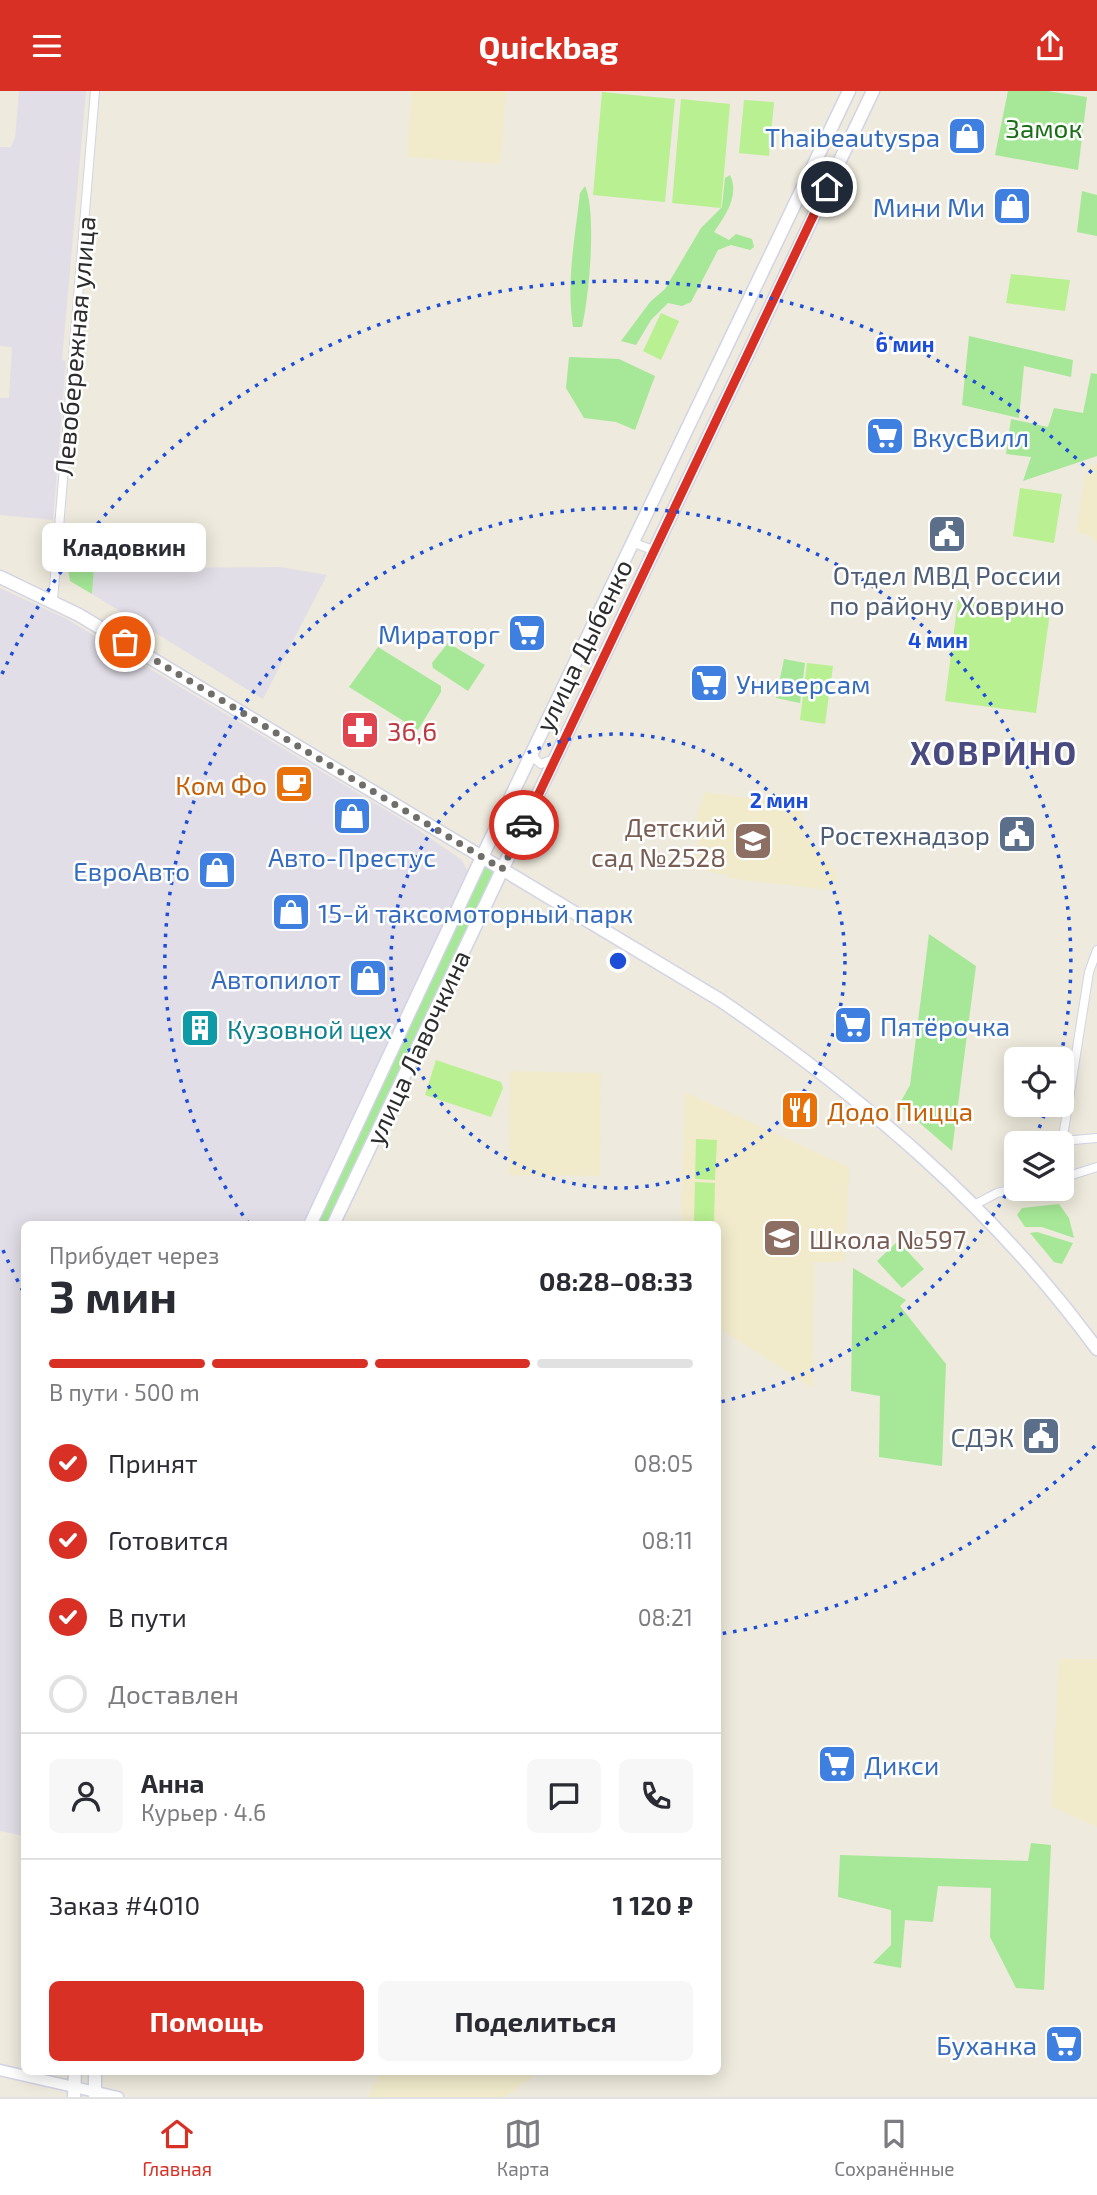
<!DOCTYPE html>
<html lang="ru">
<meta charset="utf-8">
<style>
:root{--surface:#fff;--page:#f7f7f7;--text:#2b2b33;--muted:#7c7c81;--line:#e1e1e2;--accent:#d93025}
body{margin:0;font-family:"Exo 2",sans-serif;background:var(--page);color:var(--text);height:100vh;display:flex;flex-direction:column;font-size:26px;white-space:nowrap}
*{box-sizing:border-box;margin:0}
p{font-size:23px;color:var(--muted)}
.icon{flex:none;width:38px;height:38px;fill:none;stroke:currentColor;stroke-width:2;stroke-linecap:round;stroke-linejoin:round}
.map{position:relative;flex:1;overflow:hidden}
.sheet{position:absolute;left:21px;top:1130px;width:700px;height:854px;display:flex;flex-direction:column;background:var(--surface);border-radius:10px;box-shadow:0 4px 18px #0003}
.sheet>*{flex:none}
.tools{position:absolute;left:1004px;top:956px;display:grid;gap:14px}
.tools a{display:grid;place-items:center;width:70px;height:70px;border-radius:10px;background:var(--surface);box-shadow:0 4px 18px #0003;font-size:35px}
.pin{position:absolute;display:grid;place-items:center;width:60px;height:60px;color:#fff;margin:-30px;border:4px solid #fff;border-radius:50%;box-shadow:0 2px 7px #0007}
.courier{position:absolute;display:grid;place-items:center;width:70px;height:70px;margin:-35px;border:5px solid #d93025;border-radius:50%;background:#fff;color:#222;box-shadow:0 2px 9px #0007}
.bubble{position:absolute;height:49px;border-radius:10px;background:var(--surface);box-shadow:0 4px 18px #0003;font-size:23px;font-weight:700;line-height:49px;text-align:center}
.overview em{font-style:normal;font-weight:700}
.overview div{display:flex;flex-direction:column-reverse}
.overview{display:flex;align-items:center;justify-content:space-between;height:119px;padding:0 28px}
h1{font-size:46px;font-weight:700;line-height:52px}
.bar{display:grid;grid-template-columns:repeat(4,1fr);gap:10px 7px;align-content:center;height:84px;padding:0 28px}
.bar i{height:9px;border-radius:5px;background:var(--line)}
.bar .active{background:var(--accent)}
.bar p{grid-column:span 4}
.line{display:flex;align-items:center;gap:18px;padding:0 28px;border-top:2px solid var(--line)}
.line div{flex:1}
.round{display:grid;place-items:center;flex:none;width:74px;height:74px;border-radius:10px;background:var(--page)}
ol{padding:0 28px;list-style:none}
li{display:flex;align-items:center;gap:21px;height:77px}
li p{margin-inline-start:auto}
li .icon{padding:7px;border-radius:50%;background:var(--accent);color:#fff;stroke-width:4}
li:last-child{color:var(--muted)}
li i{width:38px;height:38px;border:4px solid var(--line);border-radius:50%}
.action{display:flex;gap:14px;margin-top:auto;padding:14px 28px}
.action a{flex:1;height:80px;border-radius:10px;background:var(--accent);color:#fff;font-size:28px;font-weight:700;line-height:80px;text-align:center}
.action a+a{background:var(--page);color:var(--text)}
header{display:flex;justify-content:space-between;align-items:center;height:91px;padding:0 28px;background:var(--accent);color:#fff;font-size:32px;font-weight:700}
.dock{display:flex;justify-content:space-around;align-items:center;height:98px;border-top:2px solid var(--line);background:var(--surface);font-size:19px;color:var(--muted)}
.dock a{display:grid;justify-items:center;gap:4px}
.dock .active{color:var(--accent)}
.map>svg:first-child{display:block}
</style>
<header><svg class="icon" aria-label="menu" viewBox="0 0 24 24"><path d="M4 6h16M4 12h16M4 18h16"/></svg>Quickbag<svg class="icon" aria-label="share" viewBox="0 0 24 24"><path d="M12 15V3M7 8l5-5 5 5M5 13v7h14v-7"/></svg></header>
<div class="map">
<svg width="1097" height="2006" viewBox="0 0 1097 2006">
<rect width="100%" height="100%" fill="#eeeadd"/>
<!-- industrial -->
<path fill="#e2dee7" d="M19,0h67l-24,269 4,1 -13,159 -53,-5v-117h9l3,-51 -12,-1v-199h11l4,-9z
M280,476l47,8 -64,124 -171,-105 2,-26z
M0,497l65,30 346,207 51,35 6,12 -164,353h-280v611l-24,-5z"/>
<!-- education -->
<path fill="#f1ebcc" d="M412,0h94l-6,73 -93,-7z
M1097,373v80l-7,-8 -13,-3v-4l9,-61z
M705,701l96,14 4,29 30,36 2,8 -9,11 -100,-12v-3l-34,-6 4,-29h-4l3,-26z
M510,980l91,2 -1,103 -91,-1z
M685,1001l164,75 -4,95h-31l-1,126 -95,-60v-103h-37z
M1059,1568h38v168l-45,-20z
M380,1981h159l-34,25h-137z"/>
<!-- green -->
<path fill="#a6e897" d="M1008,0h39l40,6 -9,73 -83,-15z
M730,84c10,20 -5,41 -16,57l15,8 7,-6 16,5 2,8 -4,3 -19,-5 -13,5 -27,52 -9,4 -14,-3 -17,17 -15,25 -15,-4 29,-39 15,-13 36,-61 21,-21 3,-29z
M585,95c12,25 4,112 -3,141h-9c-7,-45 2,-89 7,-134z
M1082,100l15,4v41l-20,-4z
M969,245l104,24 -2,17 -47,-11 -5,52 -57,-13z
M569,266l50,2 36,17 -20,54 -19,-8 -32,-4 -18,-30z
M1091,282l6,1v82l-74,25 8,-24 -25,-3 5,-35 37,8 6,-19 29,5z
M67,472l27,5 -2,26 -22,-13z
M448,552l37,22 -17,26 -35,-23 -1,-5z
M378,556l63,39v6l-23,38 -69,-43z
M784,568l21,4 -5,40 -24,-5z
M482,766l20,12 -169,356h-23z
M929,843l47,32 -24,185 -53,-46 11,-20z
M1059,1113l10,14 5,20 -32,-11h-17l-8,-12 5,-7z
M1037,1141l36,11 -11,21 -8,-2 -24,-29z
M898,1150l26,28 -22,19 -25,-27z
M853,1177l53,32 -6,6 46,58 -4,102 -63,-9 1,-61 -29,-5z
M1031,1752l20,2 -7,145 -28,-2 -26,-51 1,-49 -53,-2 -5,36 -28,-2 -4,48 -28,-5 18,-18v-35l-53,-13 2,-42 188,6z"/>
<!-- pitch -->
<path fill="#b9f092" d="M602,1l73,7 -10,103 -72,-7z
M681,8l49,5 -9,104 -49,-5z
M744,9l30,2 -5,54 -30,-3z
M1011,183l59,6 -5,31 -59,-8z
M661,222l18,8 -18,39 -18,-9z
M1020,397l42,6 -8,49 -41,-7z
M958,509l92,12 -14,101 -91,-12z
M807,572l26,3 -8,58 -25,-4z
M436,969l65,22 2,6 -12,29 -66,-22z
M696,1048l21,1 -2,40 -20,-1z
M695,1091l20,1 -1,40 -20,-1z"/>
<g fill="none" stroke-linecap="round" stroke-linejoin="round">
<defs>
<path id="minor" d="M632,451l23,9
M53,509l42,-509
M533,659l2,9 6,5 13,-5
M1062,1050l35,-3
M1062,1052l27,-171 8,-22
M1062,1087l35,-11
M976,1113l21,-11 21,-5"/>
<path id="tertiary" d="M0,1979l118,27"/>
<path id="secondary" d="M0,486l79,38 641,385c146,100 272,206 377,349
M310,1134l172,-368 367,-766
M333,1134l540,-1134
M74,2006l1,-25
M95,2006v-25"/>
</defs>
<!-- minor casing -->
<use href="#minor" stroke="#d2d3e5" stroke-width="10"/>
<!-- tertiary casing -->
<use href="#tertiary" stroke="#d2d3e5" stroke-width="13"/>
<!-- secondary casing -->
<use href="#secondary" stroke="#d2d3e5" stroke-width="15"/>
<!-- minor -->
<use href="#minor" stroke="#fff" stroke-width="8"/>
<!-- tertiary -->
<use href="#tertiary" stroke="#fff" stroke-width="10"/>
<!-- secondary -->
<use href="#secondary" stroke="#fff" stroke-width="12"/>
</g>
<g fill="none" stroke-linecap="round" stroke-linejoin="round">
<!-- done -->
<path stroke="#706e6a" stroke-width="7" stroke-dasharray="0 12.6" d="M125,551l377,227 22,-44"/>
<!-- route -->
<path stroke="#d93025" stroke-width="9" d="M524,734l303,-638"/>
</g>
<!-- distance rings -->
<g fill="none" stroke="#1d4ed8" stroke-width="3.5" stroke-dasharray="3.5 7">
<circle cx="618" cy="870" r="227"/>
<path d="M1048 1014A453 453 0 0 1 1033 1051M1016 1086A453 453 0 0 1 720 1311M249 1133A453 453 0 1 1 1061 964"/>
<path d="M1095 1355A680 680 0 0 1 719 1543M23 1200A680 680 0 0 1 2 1157M2 583A680 680 0 0 1 1095 385"/>
</g>
<!-- icons -->
<defs>
<symbol id="shop-square" viewBox="-11 -11 22 22"><rect x="-9" y="-9" width="18" height="18" rx="4" fill="#3f7fe0" stroke="#fff"/><path d="M-5-2.5h2.3a2.7 3.5 0 0 1 5.4 0H5L5.5 6h-11ZM-1.5-2.5h3a1.5 2.3 0 0 0-3 0Z" fill="#fff"/></symbol>
<symbol id="supermarket-square" viewBox="-11 -11 22 22"><rect x="-9" y="-9" width="18" height="18" rx="4" fill="#3f7fe0" stroke="#fff"/><path d="M-6-5.5h2.5l.6 2H6L4.5 2H-2.5L-4.4-4H-6ZM-1.5 3.2a1.3 1.3 0 1 0 .1 0ZM3 3.2a1.3 1.3 0 1 0 .1 0Z" fill="#fff"/></symbol>
<symbol id="civic-square" viewBox="-11 -11 22 22"><rect x="-9" y="-9" width="18" height="18" rx="4" fill="#5c6f8a" stroke="#fff"/><path d="M-.6-6.5H3V-4.5H.6V-3L4-1V1h2V6H-6V1h2V-1L-.6-3ZM-1.2 2.5V6h2.4V2.5Z" fill="#fff"/></symbol>
<symbol id="pharmacy-square" viewBox="-11 -11 22 22"><rect x="-9" y="-9" width="18" height="18" rx="4" fill="#e0444e" stroke="#fff"/><path d="M-2-6h4v4h4v4h-4v4h-4v-4h-4v-4h4Z" fill="#fff"/></symbol>
<symbol id="cafe-square" viewBox="-11 -11 22 22"><rect x="-9" y="-9" width="18" height="18" rx="4" fill="#e8710a" stroke="#fff"/><path d="M-5.5-4.5H6V0H3Q3 3.5 0 3.5H-2.5Q-5.5 3.5-5.5 0ZM3-3.2v2h1.7v-2ZM-6 4.5H4V6H-6Z" fill="#fff"/></symbol>
<symbol id="school-square" viewBox="-11 -11 22 22"><rect x="-9" y="-9" width="18" height="18" rx="4" fill="#8d6e63" stroke="#fff"/><path d="M0-5L7-2L0 1L-7-2ZM-4 1L0 2.5L4 1V4Q0 6-4 4Z" fill="#fff"/></symbol>
<symbol id="building-square" viewBox="-11 -11 22 22"><rect x="-9" y="-9" width="18" height="18" rx="4" fill="#0f9aa8" stroke="#fff"/><path d="M-4-6H4V6H1V3H-1V6H-4ZM-2.5-4.3h1.7v1.8h-1.7ZM.8-4.3h1.7v1.8H.8ZM-2.5-1h1.7V.8h-1.7ZM.8-1h1.7V.8H.8Z" fill="#fff"/></symbol>
<symbol id="restaurant-square" viewBox="-11 -11 22 22"><rect x="-9" y="-9" width="18" height="18" rx="4" fill="#e8710a" stroke="#fff"/><path d="M-5-6h1v4h1v-4h1v4h1v-4h1v5L-1.5 .5V6h-2V.5L-5-1ZM5-6V6H3V1.5H1.5Q1.5-4 5-6Z" fill="#fff"/></symbol>
</defs>
<g fill-rule="evenodd">
<use href="#shop-square" x="945" y="23" width="44" height="44"/>
<use href="#shop-square" x="990" y="93" width="44" height="44"/>
<use href="#supermarket-square" x="863" y="323" width="44" height="44"/>
<use href="#civic-square" x="925" y="421" width="44" height="44"/>
<use href="#supermarket-square" x="505" y="520" width="44" height="44"/>
<use href="#supermarket-square" x="687" y="570" width="44" height="44"/>
<use href="#pharmacy-square" x="338" y="617" width="44" height="44"/>
<use href="#cafe-square" x="272" y="671" width="44" height="44"/>
<use href="#shop-square" x="330" y="703" width="44" height="44"/>
<use href="#civic-square" x="995" y="721" width="44" height="44"/>
<use href="#school-square" x="731" y="728" width="44" height="44"/>
<use href="#shop-square" x="195" y="757" width="44" height="44"/>
<use href="#shop-square" x="269" y="799" width="44" height="44"/>
<use href="#shop-square" x="346" y="865" width="44" height="44"/>
<use href="#supermarket-square" x="831" y="912" width="44" height="44"/>
<use href="#building-square" x="178" y="915" width="44" height="44"/>
<use href="#restaurant-square" x="778" y="997" width="44" height="44"/>
<use href="#school-square" x="760" y="1125" width="44" height="44"/>
<use href="#civic-square" x="1019" y="1323" width="44" height="44"/>
<use href="#supermarket-square" x="815" y="1651" width="44" height="44"/>
<use href="#supermarket-square" x="1042" y="1931" width="44" height="44"/>
</g>
<g text-anchor="middle" dominant-baseline="central" stroke-width="5" stroke-linejoin="round" paint-order="stroke">
<!-- park labels -->
<g font-size="26" fill="#1a6f16" stroke="#fff">
<text x="1044" y="36">Замок</text>
</g>
<!-- shop labels -->
<g font-size="26" fill="#366cbe" stroke="#fff" text-anchor="end">
<text x="940" y="45">Thaibeautyspa</text>
<text x="985" y="115">Мини Ми</text>
<text x="912" y="345" text-anchor="start">ВкусВилл</text>
<text x="500" y="542">Мираторг</text>
<text x="736" y="592" text-anchor="start">Универсам</text>
<text x="352" y="765" text-anchor="middle">Авто-Престус</text>
<text x="190" y="779">ЕвроАвто</text>
<text x="318" y="821" text-anchor="start">15-й таксомоторный парк</text>
<text x="341" y="887">Автопилот</text>
<text x="880" y="934" text-anchor="start">Пятёрочка</text>
<text x="864" y="1673" text-anchor="start">Дикси</text>
<text x="1037" y="1953">Буханка</text>
</g>
<!-- street labels -->
<g font-size="26" fill="#2c2c2c" stroke="#fff">
<text transform="translate(74 255) rotate(-85)">Левобережная улица</text>
<text transform="translate(583 554) rotate(-64)">улица Дыбенко</text>
<text transform="translate(417 956) rotate(-65)">улица Лавочкина</text>
</g>
<!-- service labels -->
<g font-size="26" fill="#4e5e75" stroke="#fff" text-anchor="end">
<text x="947" y="483" text-anchor="middle">Отдел МВД России<tspan x="947" dy="30">по району Ховрино</tspan></text>
<text x="990" y="743">Ростехнадзор</text>
<text x="1014" y="1345">СДЭК</text>
</g>
<!-- health labels -->
<g font-size="26" fill="#be3a42" stroke="#fff" text-anchor="start">
<text x="387" y="639">36,6</text>
</g>
<!-- food labels -->
<g font-size="26" fill="#c56008" stroke="#fff" text-anchor="end">
<text x="267" y="693">Ком Фо</text>
<text x="827" y="1019" text-anchor="start">Додо Пицца</text>
</g>
<!-- education labels -->
<g font-size="26" fill="#785e54" stroke="#fff" text-anchor="end">
<text x="726" y="735">Детский<tspan x="726" dy="30">сад №2528</tspan></text>
<text x="809" y="1147" text-anchor="start">Школа №597</text>
</g>
<!-- culture labels -->
<g font-size="26" fill="#0d838f" stroke="#fff" text-anchor="start">
<text x="227" y="937">Кузовной цех</text>
</g>
<!-- district labels -->
<g font-size="33" font-weight="bold" letter-spacing="2" fill="#494a80" stroke="#fff">
<text x="994" y="661">ХОВРИНО</text>
</g>
</g>
<circle cx="618" cy="870" r="10" fill="#1d4ed8" stroke="#fff" stroke-width="3.5"/>
<g font-size="21" text-anchor="middle" font-weight="bold" fill="#1d4ed8" stroke="#fff" stroke-width="5" stroke-linejoin="round" paint-order="stroke">
<text x="905" y="261">6 мин</text>
<text x="938" y="557">4 мин</text>
<text x="779" y="717">2 мин</text>
</g>
</svg>
<div class="tools">
<a><svg class="icon" aria-label="locate" viewBox="0 0 24 24"><circle cx="12" cy="12" r="6"/><path d="M12 2v4M12 18v4M2 12h4M18 12h4"/></svg></a>
<a><svg class="icon" aria-label="layers" viewBox="0 0 24 24"><path d="M12 4l9 5-9 5-9-5zM3 14l9 5 9-5"/></svg></a>
</div>
<div class="pin" style="left:125px;top:551px;background:#ea580c"><svg class="icon" aria-label="bag" viewBox="0 0 24 24"><path d="M5 8h14l-1 12H6zM9 8a3 3 0 0 1 6 0"/></svg></div>
<div class="pin" style="left:827px;top:96px;background:#1f2937"><svg class="icon" aria-label="home" viewBox="0 0 24 24"><path d="M3 11l9-7 9 7M6 9v11h12V9"/></svg></div>
<div class="courier" style="left:524px;top:734px"><svg class="icon" aria-label="car" viewBox="0 0 24 24"><path d="M5 17H2v-5l4-1 3-4h7l3 4 3 1v5h-3M9 17h6M6 11h13"/><circle cx="7" cy="17" r="2"/><circle cx="17" cy="17" r="2"/></svg></div>
<div class="bubble" style="left:42px;top:432px;width:164px">Кладовкин</div>
<section class="sheet">
<div class="overview"><div><h1>3 мин</h1><p>Прибудет через</p></div><em>08:28–08:33</em></div>
<div class="bar"><i class="active"></i><i class="active"></i><i class="active"></i><i></i><p>В пути · 500 m</p></div>
<ol>
<li><svg class="icon" aria-label="check" viewBox="0 0 24 24"><path d="M5 12l5 5 9-10"/></svg>Принят<p>08:05</p></li>
<li><svg class="icon" aria-label="check" viewBox="0 0 24 24"><path d="M5 12l5 5 9-10"/></svg>Готовится<p>08:11</p></li>
<li><svg class="icon" aria-label="check" viewBox="0 0 24 24"><path d="M5 12l5 5 9-10"/></svg>В пути<p>08:21</p></li>
<li><i></i>Доставлен</li>
</ol>
<div class="line" style="height:126px"><a class="round"><svg class="icon" aria-label="person" viewBox="0 0 24 24"><circle cx="12" cy="8" r="4"/><path d="M4 21q1-7 8-7t8 7"/></svg></a><div><b>Анна</b><p>Курьер · 4.6</p></div><a class="round"><svg class="icon" aria-label="chat" viewBox="0 0 24 24"><path d="M4 5h16v11H9l-5 4z"/></svg></a><a class="round"><svg class="icon" aria-label="phone" viewBox="0 0 24 24"><path d="M5 4h4l2 5-3 2q2 4 5 5l2-3 5 2v4C11 20 4 13 5 4z"/></svg></a></div>
<div class="line" style="height:91px"><div>Заказ #4010</div><b>1 120 ₽</b></div>
<div class="action"><a>Помощь</a><a>Поделиться</a></div>
</section>
</div>
<nav class="dock">
<a class="active"><svg class="icon" aria-label="home" viewBox="0 0 24 24"><path d="M3 11l9-7 9 7M6 9v11h12V9"/></svg>Главная</a>
<a><svg class="icon" aria-label="map" viewBox="0 0 24 24"><path d="M3 6l6-2 6 2 6-2v14l-6 2-6-2-6 2zM9 4v14M15 6v14"/></svg>Карта</a>
<a><svg class="icon" aria-label="saved" viewBox="0 0 24 24"><path d="M7 4h10v16l-5-4-5 4z"/></svg>Сохранённые</a>
</nav>
